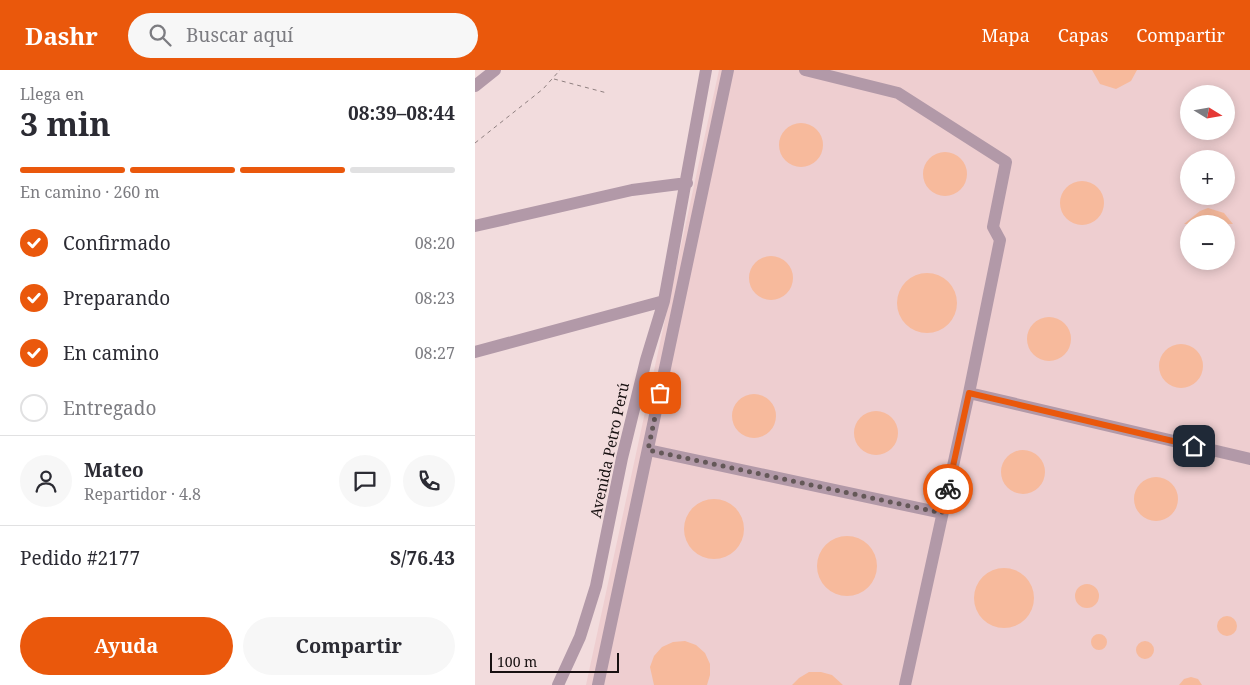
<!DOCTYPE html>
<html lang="es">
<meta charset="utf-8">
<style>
:root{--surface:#fff;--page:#f7f7f7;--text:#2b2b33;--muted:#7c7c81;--line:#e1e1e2;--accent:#ea580c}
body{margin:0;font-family:"Noto Serif",serif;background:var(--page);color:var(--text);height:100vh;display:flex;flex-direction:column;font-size:19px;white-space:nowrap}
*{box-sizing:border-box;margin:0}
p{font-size:16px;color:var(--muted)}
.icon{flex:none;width:28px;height:28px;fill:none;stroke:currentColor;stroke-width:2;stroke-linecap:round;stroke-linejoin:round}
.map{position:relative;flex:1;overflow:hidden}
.details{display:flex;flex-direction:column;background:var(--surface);width:475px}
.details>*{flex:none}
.needle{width:32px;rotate:101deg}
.controls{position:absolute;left:705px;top:15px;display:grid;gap:10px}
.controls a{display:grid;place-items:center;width:55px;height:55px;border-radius:50%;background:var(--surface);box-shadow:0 2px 12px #0003;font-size:25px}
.scale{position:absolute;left:15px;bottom:12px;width:129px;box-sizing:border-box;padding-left:5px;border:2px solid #181111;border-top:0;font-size:14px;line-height:18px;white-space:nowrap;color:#181111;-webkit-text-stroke:4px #f2dcdd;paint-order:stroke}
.pin{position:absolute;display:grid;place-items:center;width:42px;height:42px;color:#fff;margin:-21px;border-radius:10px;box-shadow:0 2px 8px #0006}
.courier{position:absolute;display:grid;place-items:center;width:50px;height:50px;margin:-25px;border:4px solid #ea580c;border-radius:50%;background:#fff;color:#222;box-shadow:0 1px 6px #0007}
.summary em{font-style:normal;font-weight:700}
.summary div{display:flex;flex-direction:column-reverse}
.summary{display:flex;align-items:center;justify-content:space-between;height:85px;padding:0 20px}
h1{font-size:32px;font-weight:700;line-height:38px}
.bar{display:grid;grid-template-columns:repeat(4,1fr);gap:8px 5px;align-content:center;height:60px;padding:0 20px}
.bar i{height:6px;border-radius:4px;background:var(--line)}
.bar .selected{background:var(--accent)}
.bar p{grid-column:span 4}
.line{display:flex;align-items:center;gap:12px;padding:0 20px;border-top:1px solid var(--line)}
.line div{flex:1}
.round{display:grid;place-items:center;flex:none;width:52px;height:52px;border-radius:26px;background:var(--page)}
ol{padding:0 20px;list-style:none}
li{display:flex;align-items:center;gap:15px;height:55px}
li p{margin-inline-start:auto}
li .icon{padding:5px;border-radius:50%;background:var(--accent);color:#fff;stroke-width:4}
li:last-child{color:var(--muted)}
li i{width:28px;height:28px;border:2px solid var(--line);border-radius:50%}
.cta{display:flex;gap:10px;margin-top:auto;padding:10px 20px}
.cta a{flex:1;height:58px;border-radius:30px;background:var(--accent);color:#fff;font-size:20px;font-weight:700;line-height:58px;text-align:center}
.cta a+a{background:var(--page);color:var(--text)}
header{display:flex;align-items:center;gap:30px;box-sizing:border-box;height:70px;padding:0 25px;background:var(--accent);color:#fff}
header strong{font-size:24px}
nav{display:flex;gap:28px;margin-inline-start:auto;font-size:18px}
.search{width:350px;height:45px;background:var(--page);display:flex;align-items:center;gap:12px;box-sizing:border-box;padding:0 18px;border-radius:28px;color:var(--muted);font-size:19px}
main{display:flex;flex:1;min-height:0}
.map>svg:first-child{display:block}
</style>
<header>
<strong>Dashr</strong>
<div class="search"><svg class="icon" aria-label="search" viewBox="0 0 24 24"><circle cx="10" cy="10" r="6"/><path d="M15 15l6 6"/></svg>Buscar aquí</div>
<nav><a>Mapa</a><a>Capas</a><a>Compartir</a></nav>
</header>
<main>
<section class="details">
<div class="summary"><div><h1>3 min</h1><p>Llega en</p></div><em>08:39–08:44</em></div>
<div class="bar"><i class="selected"></i><i class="selected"></i><i class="selected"></i><i></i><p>En camino · 260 m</p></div>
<ol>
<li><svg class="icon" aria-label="check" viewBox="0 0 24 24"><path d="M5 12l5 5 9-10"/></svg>Confirmado<p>08:20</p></li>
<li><svg class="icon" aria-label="check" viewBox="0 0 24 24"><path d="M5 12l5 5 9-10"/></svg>Preparando<p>08:23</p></li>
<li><svg class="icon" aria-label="check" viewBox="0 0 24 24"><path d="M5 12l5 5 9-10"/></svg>En camino<p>08:27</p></li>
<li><i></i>Entregado</li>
</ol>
<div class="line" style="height:90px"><a class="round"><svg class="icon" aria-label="person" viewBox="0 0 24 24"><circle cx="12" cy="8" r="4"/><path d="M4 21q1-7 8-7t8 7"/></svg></a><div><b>Mateo</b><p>Repartidor · 4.8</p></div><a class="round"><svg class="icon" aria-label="chat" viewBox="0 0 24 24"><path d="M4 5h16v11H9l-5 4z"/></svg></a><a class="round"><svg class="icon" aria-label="phone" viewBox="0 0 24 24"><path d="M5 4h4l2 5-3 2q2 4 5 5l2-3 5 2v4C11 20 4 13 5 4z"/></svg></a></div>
<div class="line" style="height:65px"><div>Pedido #2177</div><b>S/76.43</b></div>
<div class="cta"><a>Ayuda</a><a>Compartir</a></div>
</section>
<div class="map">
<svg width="775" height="615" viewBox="0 0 775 615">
<rect width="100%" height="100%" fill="#f2dcdd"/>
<!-- built -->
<path fill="#eeced0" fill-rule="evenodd" d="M244,0h531v615h-664zM714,24h37v37h-37zM714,89h37v37h-37zM714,154h37v37h-37z"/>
<!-- building -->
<path fill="#f7ba9c" d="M617,0h45l-6,11 -15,8 -16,-5z
M304 75a22 22 0 1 1 44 0a22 22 0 1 1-44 0Z
M448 104a22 22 0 1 1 44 0a22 22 0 1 1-44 0Z
M585 133a22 22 0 1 1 44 0a22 22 0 1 1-44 0Z
M733,138l16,5 9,11h-49l16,-13z
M274 208a22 22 0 1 1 44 0a22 22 0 1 1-44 0Z
M422 233a30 30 0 1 1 60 0a30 30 0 1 1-60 0Z
M552 269a22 22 0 1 1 44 0a22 22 0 1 1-44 0Z
M684 296a22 22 0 1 1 44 0a22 22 0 1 1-44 0Z
M257 346a22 22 0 1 1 44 0a22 22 0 1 1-44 0Z
M379 363a22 22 0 1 1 44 0a22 22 0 1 1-44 0Z
M526 402a22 22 0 1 1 44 0a22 22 0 1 1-44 0Z
M659 429a22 22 0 1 1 44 0a22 22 0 1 1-44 0Z
M209 459a30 30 0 1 1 60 0a30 30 0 1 1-60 0Z
M342 496a30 30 0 1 1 60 0a30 30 0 1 1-60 0Z
M499 528a30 30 0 1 1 60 0a30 30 0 1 1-60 0Z
M600 526a12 12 0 1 1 24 0a12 12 0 1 1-24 0Z
M742 556a10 10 0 1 1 20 0a10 10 0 1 1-20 0Z
M616 572a8 8 0 1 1 16 0a8 8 0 1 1-16 0Z
M661 580a9 9 0 1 1 18 0a9 9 0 1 1-18 0Z
M210,571l11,4 9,8 5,11v11l-3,10h-53l-4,-18 4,-11 8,-9 11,-5z
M334,602h12l11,3 11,10h-51l7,-7z
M716,607l7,2 4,6h-23l5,-6z"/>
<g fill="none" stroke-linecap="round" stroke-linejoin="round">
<!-- path -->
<path stroke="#8f8080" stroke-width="1" stroke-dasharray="4 4" stroke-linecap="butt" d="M79,9l53,14
M0,73l68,-54 17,-19"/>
<!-- minor -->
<path stroke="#b299a8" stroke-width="12" d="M330,0l93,23 108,69 -13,65 7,13 -31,153 281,66
M0,16l20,-16
M0,156l157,-36 55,-7
M0,282l189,-51
M173,380l294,63
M83,615l22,-48 16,-51 26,-128 24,-98 18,-59 42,-231
M123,615l130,-615
M430,615l64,-292"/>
</g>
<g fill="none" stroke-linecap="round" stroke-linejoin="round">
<!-- done -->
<path stroke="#645858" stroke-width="5" stroke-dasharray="0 9" d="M185,323l-12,57 294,63 6,-24"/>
<!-- route -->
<path stroke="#ea580c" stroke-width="6" d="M473,419l21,-96 225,53"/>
</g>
<g text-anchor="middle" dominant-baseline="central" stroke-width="4" stroke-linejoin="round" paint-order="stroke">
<!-- street labels -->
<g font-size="15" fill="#181111" stroke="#f2dcdd">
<text transform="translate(134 380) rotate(-78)">Avenida Petro Perú</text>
</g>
</g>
</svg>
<div class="controls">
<a><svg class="needle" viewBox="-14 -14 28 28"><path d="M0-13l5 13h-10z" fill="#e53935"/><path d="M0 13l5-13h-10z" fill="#7c7c81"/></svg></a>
<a>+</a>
<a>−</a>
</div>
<div class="scale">100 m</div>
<div class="pin" style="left:185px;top:323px;background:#ea580c"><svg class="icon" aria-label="bag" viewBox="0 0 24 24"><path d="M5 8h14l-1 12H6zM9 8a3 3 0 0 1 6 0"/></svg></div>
<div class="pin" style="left:719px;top:376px;background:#1f2937"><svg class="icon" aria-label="home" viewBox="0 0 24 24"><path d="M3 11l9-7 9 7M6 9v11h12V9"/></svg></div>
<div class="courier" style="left:473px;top:419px"><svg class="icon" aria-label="bike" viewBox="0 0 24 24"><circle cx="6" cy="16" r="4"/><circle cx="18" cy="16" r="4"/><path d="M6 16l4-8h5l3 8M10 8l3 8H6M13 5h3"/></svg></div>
</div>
</main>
